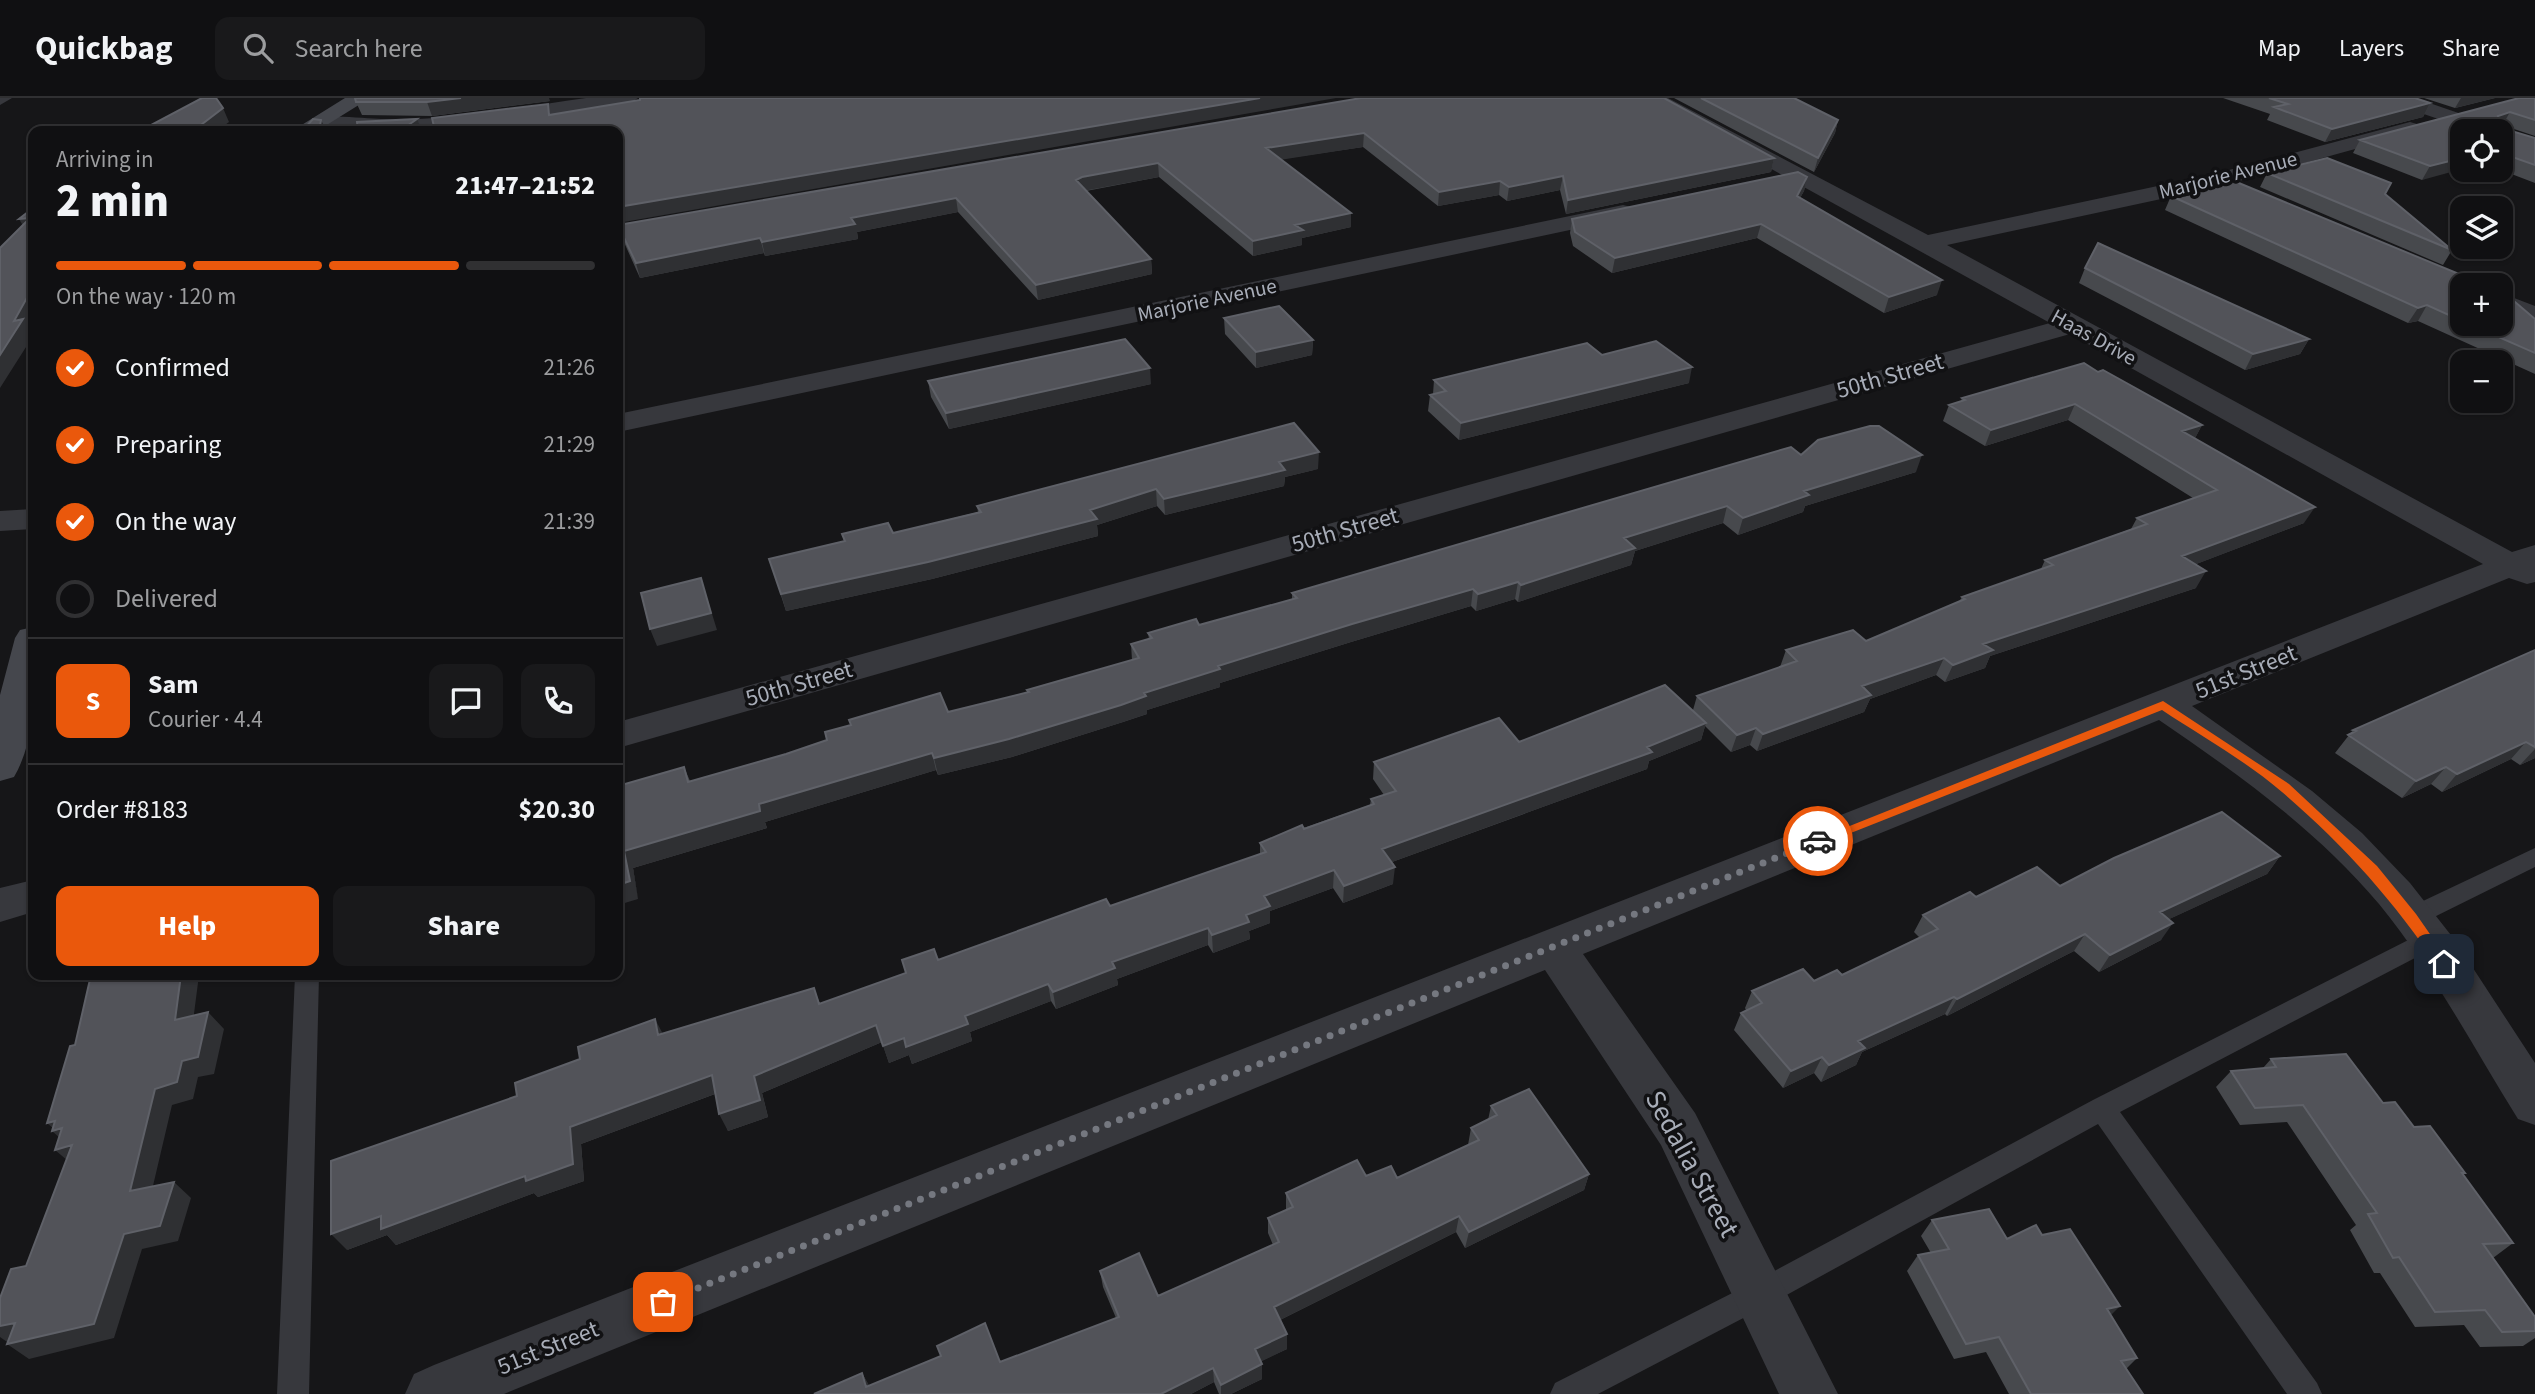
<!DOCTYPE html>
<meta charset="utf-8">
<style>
:root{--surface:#101012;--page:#19191b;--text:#f1f3f6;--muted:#9c9d9f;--line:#303032;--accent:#ea580c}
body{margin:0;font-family:"Source Sans 3",sans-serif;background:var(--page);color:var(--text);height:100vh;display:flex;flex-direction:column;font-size:26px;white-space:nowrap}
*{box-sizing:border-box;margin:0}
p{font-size:23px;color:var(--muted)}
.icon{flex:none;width:38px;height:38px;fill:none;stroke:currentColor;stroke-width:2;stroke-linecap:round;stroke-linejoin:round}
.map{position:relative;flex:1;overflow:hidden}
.panel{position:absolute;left:28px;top:28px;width:595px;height:854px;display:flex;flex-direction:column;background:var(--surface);border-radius:14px;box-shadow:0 2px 5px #0004,0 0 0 2px var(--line)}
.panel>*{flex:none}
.buttons{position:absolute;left:2450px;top:21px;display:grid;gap:14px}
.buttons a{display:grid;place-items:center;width:63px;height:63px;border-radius:14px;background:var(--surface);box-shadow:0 2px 5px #0004,0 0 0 2px var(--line);font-size:35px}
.pin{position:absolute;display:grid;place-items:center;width:60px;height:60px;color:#fff;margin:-30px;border-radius:14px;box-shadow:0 4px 10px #0006}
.courier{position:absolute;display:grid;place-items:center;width:70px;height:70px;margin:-35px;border:5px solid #ea580c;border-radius:50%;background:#fff;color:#222;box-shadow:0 2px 9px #0007}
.overview em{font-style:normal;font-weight:800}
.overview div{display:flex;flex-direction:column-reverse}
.overview{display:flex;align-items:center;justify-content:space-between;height:119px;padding:0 28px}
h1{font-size:46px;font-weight:800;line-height:52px}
.bar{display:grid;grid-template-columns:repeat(4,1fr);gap:10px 7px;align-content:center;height:84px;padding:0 28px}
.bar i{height:9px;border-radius:5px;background:var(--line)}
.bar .on{background:var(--accent)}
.bar p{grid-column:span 4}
.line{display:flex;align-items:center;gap:18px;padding:0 28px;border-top:2px solid var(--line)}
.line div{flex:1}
.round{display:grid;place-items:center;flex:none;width:74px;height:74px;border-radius:14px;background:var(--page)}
ol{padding:0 28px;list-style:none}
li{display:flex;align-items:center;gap:21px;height:77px}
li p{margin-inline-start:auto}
li .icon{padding:7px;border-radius:50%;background:var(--accent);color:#fff;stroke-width:4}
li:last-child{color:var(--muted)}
li i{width:38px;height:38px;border:4px solid var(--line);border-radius:50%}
.button{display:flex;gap:14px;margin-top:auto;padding:14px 28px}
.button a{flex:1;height:80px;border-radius:14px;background:var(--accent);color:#fff;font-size:28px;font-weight:800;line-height:80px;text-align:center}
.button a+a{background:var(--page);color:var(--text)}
header{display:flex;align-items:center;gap:42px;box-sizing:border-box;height:98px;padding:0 35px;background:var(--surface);border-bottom:2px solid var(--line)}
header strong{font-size:33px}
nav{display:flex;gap:38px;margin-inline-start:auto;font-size:24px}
.search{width:490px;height:63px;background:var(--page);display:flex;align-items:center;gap:18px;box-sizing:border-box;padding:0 24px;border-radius:14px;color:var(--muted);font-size:26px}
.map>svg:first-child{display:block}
</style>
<header>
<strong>Quickbag</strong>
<div class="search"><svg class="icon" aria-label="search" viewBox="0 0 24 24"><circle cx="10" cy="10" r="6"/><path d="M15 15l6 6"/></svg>Search here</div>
<nav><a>Map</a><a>Layers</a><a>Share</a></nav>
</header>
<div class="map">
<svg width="2535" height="1296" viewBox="0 0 2535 1296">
<rect width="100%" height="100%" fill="#161618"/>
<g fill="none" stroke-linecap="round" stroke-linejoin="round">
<!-- lane -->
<path fill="#37383d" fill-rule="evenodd" d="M0,0h12l-12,7z
M2535,750v19l-115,57 -8,2 -8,-2 -4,-7 4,-7z
M2428,832l8,3 4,7 -4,7 -316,165 197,271 5,11h-35l-189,-270 -326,179 -174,91h-48l5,-11 197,-100 341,-183z
M295,877h24l-10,419h-32z"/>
<!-- street -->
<path fill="#37383d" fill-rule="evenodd" d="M586,0h52l-10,6c-43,6 -300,48 -320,19 8,-11 58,-4 73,-4 68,3 137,-12 205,-21z
M1643,0h25l260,137 286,-61 196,-52 7,2 3,4 -3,4 -200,55 -270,58 565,307 23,-7v37l-8,2 -18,-6 -317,128 120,85 50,42 48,50 44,56 81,124v62l-17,-6c-45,-72 -85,-149 -139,-215 -62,-74 -141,-130 -220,-184l-576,234 112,159 143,281h-59l-118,-249 -116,-175 -1041,424h-99l9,-20 20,-9 2049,-801 -413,-230 -1452,414v-26l1432,-399z
M2386,0h29l84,29 3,4h-29l-84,-29z
M1623,107l8,2 4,5 -4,5 -1013,215v-18z
M2501,195l34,13v18l-34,-14z
M33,411v20l-33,2v-20z
M33,782v32l-33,10v-34z"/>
<!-- secondary -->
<path fill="#45474d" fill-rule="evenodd" d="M345,0h25l-53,33h-25z
M33,529c2,47 6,107 -19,150l-14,4v-86l15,-57 5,-8z"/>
</g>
<!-- wall -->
<path fill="#47494d" d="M1361,0l413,60 -3,14 -205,42 -6,-24 -53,11 -8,-6 -61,11 -75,-59 -82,12 70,68 -49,11v7l-49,11 -94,-79 -73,14 65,68 1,15 -114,26 -80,-88 -101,20 1,7 -93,17 -1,-3 -124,25 -17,-38 -5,-15z
M1674,0h120l44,22 -3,13 -21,39z
M2223,0h192l15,5 -7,14 -98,25 -58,-22 3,-6z
M2424,0h71l-40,10z
M2535,0v38l-27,-9v3l27,8v45l-34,-13v-39l-79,49 -69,-27 7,-13z
M550,3l-118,15 -70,-1 -6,-13z
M2267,75l124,10 -6,11 67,56 -9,15 -183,-78z
M1807,79l-3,14 -4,7 137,97 -53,18 -127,-75 -145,35 -39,-27 -3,-13 2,-14z
M2171,98l299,83 9,-6 -17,12v39h39l34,-5v55l-117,-53 -10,2 -243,-113z
M2085,170l224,71 -9,15 -55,16 -166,-87z
M1224,220l89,22 -1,15 -56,13 -31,-34z
M1602,257l87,28 -230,57 -31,-29 2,-16 3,-1 1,-14z
M2098,274l104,53 -7,13 109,85 -108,41v24l-206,68 -5,12 -40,14 -9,-7 -66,24 -6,13 -107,39 -7,-6 -19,7 -26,-26 -4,14 -52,21 -2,8 -255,93 1,22 -50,19 -10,-15 -63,23v12l-21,8 1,8 -37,14 -5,-8 -91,34 1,6 -62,24 -5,-8 -81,31 2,9 -60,23 -3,-9 -20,8 -7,-21 -120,51 6,24 -40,14 -13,-37 -134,50 3,37 -46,16 -4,-4 -138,52 -9,-10 -40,15 170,-154 63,-37 234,-71 6,16 86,-31 32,-13 172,-54 150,-52v-11l110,-38 1,-6 13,-4 -11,-16 1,-17 145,-20 174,-32 4,-14 83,-29 6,-17 80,-9 93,-39 3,-5 79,-28 4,-9 86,-31 6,-11 56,-20 -125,-78 -83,26 -42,-25 6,-16 12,-4 1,-3z
M928,283l223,3 -202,45 -18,-32z
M1801,357l115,17 -111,34 -2,6 -65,23 -15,-12 -88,28 -4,14 -113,37 -3,-3 -39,12 -5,-5 -120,36 -131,41v4l-73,23v4l-24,8 -111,35 -74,18 -2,-5 -171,52 2,6 -134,40 5,31 -20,-113 66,-19 6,14 96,-27 242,-61 -1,-3 105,-30 -1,-16 18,-5 -1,-6 51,-8 93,-25v-7z
M1318,371l-33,8 -1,9 -119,29 -8,-9 -60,19 1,11 -166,43 -146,32 -17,-52 75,-18 -2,-7 51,-1 85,-21 -1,-6z
M2535,552v108l-15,7 -9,-6 -69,33 -11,-8 -29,14 -67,-45 18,-23z
M2280,758l-13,18 -98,45 -8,21 -62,32 -25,-21 -127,65 -2,-2 -83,38 -6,13 -35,17 -7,-9 -31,15 -49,-58 7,-17 5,-3 -1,-2 7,-17 90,-16 78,-37 -6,-6 9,-17 53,-18z
M2271,961l112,44 31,24 51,46 -2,2 50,68 -20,15 42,59v21l-12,8 -43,1 -16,-22 -49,2 -35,-54h-6l-24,-43 6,-5 -69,-103 -47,3 -24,-38 15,-16 32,-3z
M1491,1008l98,68 -5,16 -119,58 -9,-16 -176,88 7,14v15l-26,12 1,18 -31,15h-12l-5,-12 -23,12h-377l48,-21 7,13 131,-24 116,-44 -13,-31 -3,-16 58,25 115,-51 -5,-12v-15l18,-8v-17l80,-17 31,2 71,-33 3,-17 17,-8z
M1932,1122l75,19 35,-4 69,80 26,43 -11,11 17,25h-134l-23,-42 -32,7 -47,-88 11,-16 13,-2 -10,-17z"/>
<!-- shaded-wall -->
<path fill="#2f3033" d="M461,0h88l1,3 -118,15 -5,-14z
M1260,0h76l-718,125v-16z
M2461,0h34l-40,10z
M2430,5l-7,14 -98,25 7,-13z
M223,10l6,14 -12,9h-24z
M2510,14l-8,14 -4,-10z
M417,21l5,12h-22z
M321,22l6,11h-8z
M1838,22l-3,13 -21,39 4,-14z
M1364,35l-1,14 -97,15v-14z
M1774,60l-3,14 -205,42 2,-14z
M2462,60v11l-40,11 8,-14z
M1158,65l1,14 -76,14 -7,-11 6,-3z
M1563,78l-3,14 -53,11 2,-14z
M1807,79l-3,14 -11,19 4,-14z
M1500,83l-1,14 -61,11 1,-14z
M956,100l2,14 -101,20 1,7 -93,17 -3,-14 89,-24z
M1351,115v14l-49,11v7l-49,11v-15l42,-16z
M30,120l-2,16 -9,-15z
M1761,126l-4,14 -145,35 3,-15z
M760,140l4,15 -124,25 -4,-15z
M1151,161l1,15 -114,26 -2,-15z
M1942,182l-5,15 -53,18 5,-16z
M33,189v33l-4,8 4,8 -33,52v-33l14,-34z
M2427,207l-9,16 -10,2 10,-15z
M2309,241l-9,15 -55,16 8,-16z
M1313,242l-1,15 -56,13v-16z
M1692,269l-3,16 -230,57 2,-17z
M1150,270l1,16 -202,45 -3,-16z
M2075,306l-7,16 -83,26 6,-16z
M2202,327l-9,17 -11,-11z
M1319,354l-1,17 -33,8 -1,9 -119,29 -1,-16 115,-37z
M1922,357l-6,17 -111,34 -2,6 -65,23 5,-17 61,-27z
M1156,391l1,17 -60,19 1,11 -166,43 -146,32 -5,-17z
M1727,408l-4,17 -88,28 -4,14 -113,37 3,-17 103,-47z
M2315,409l-11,16 -131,50 9,-17z
M2206,473l-10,17 -206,68 -5,12 -40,14 8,-17 30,-21z
M701,480l16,52 -60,16 -7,-17z
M1518,484l-3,17 -39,12 2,-17z
M1473,491l-2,17 -120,36 -131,41v4l-73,23v4l-24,8 -111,35 -74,18 -4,-17 210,-65 74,-27 134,-42z
M1944,560l-8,17 -66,24 -6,13 -107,39 6,-17 99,-48z
M1706,625l-5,17 -52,21 -2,8 -266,97 1,-17z
M1756,630l-6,17 -19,7 6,-17z
M2526,644l-15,17 -69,33 15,-18z
M2535,651v9l-15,7z
M932,655l4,17 -171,52 2,6 -134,40 5,31 -20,6v-20l6,-34 135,-47z
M2446,669l-15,17 -29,14 14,-17z
M2280,758l-13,18 -119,55 12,-17z
M1395,769l-2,17 -50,19 1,-17z
M1334,772l-1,18 -63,23v12l-21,8 1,8 -37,14 -1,-18 34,-20 18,-19z
M2173,825l-12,17 -62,32 11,-17z
M1208,830v17l-91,34 1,6 -62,24 -3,-17 59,-30z
M2085,836l-11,17 -127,65 10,-17z
M181,877h18l-8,62 -16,-17z
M1048,886l3,17 -81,31 2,9 -60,23 -3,-9 -20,8 -6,-17z
M1954,899l-9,17 -83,38 -6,13 -35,17 8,-17 29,-24z
M208,914l16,17 -10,45 -16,3 -5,22 -21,6 -24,102 -18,-16 25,-102 27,-28z
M655,921l9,17 -6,-1z
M876,927l6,17 -120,51 6,24 -40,14 -9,-17 35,-38z
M1822,959l-8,16 -31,15 8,-17z
M712,977l8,17 -139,52 3,37 -46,16 -4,-4 -138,52 -9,-10 -40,15 -16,-16 239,-107z
M55,1023l35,41 -16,4 -19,-16 14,-4 -17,-15 3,-1 -8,-7z
M1589,1076l-5,16 -119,58 4,-16z
M174,1084l17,16 -13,43 -36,8 -28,89 -85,21 -22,-15h3l-10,-7v-11z
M1459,1118l-3,16 -182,91v-16z
M2120,1208l-15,15 2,-12z
M1287,1236v15l-31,15 -1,-15z
M1262,1266v15l-31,15h-10v-9z
M1213,1270l1,14 -23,12h-30z
M862,1275l8,14h-4z"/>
<!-- building -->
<path fill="#525359" stroke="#5f6168" stroke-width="2" d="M202,0h14l7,10 -30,23h-59l4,-3 2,3z
M355,0h106l-34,4h-71z
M640,0h620l-642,109v-76h-183l-3,-13 116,-14 1,11 91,-15z
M1361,0h303l110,60 -206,42 -5,-24 -54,11 -9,-6 -61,11 -75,-59 -98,15 85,65 -56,12 8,5 -50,11 -95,-78 -76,14 -6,3 75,79 -115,26 -80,-87 -105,20 4,6 -93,18 -2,-4 -124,25 -18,-38z
M1701,0h93l44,22 -20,38z
M2269,0h146l15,5 -98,26 -58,-22 14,-3z
M2519,0h16v22l-25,-8 -12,4 2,4h6l2,10 27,8v27l-34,-12v-22h-39v27l-32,8 -70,-26z
M313,21l8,1 -2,11h-17z
M417,21l-17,12h-42l-1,-9z
M2327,60l64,25 -6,11 67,56 -185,-77z
M1798,74l9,5 -10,19 145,84 -53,17 -128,-73 -146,34 -40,-26 -3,-13z
M2234,83l237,98 3,-6h5l16,12h-33v36l-35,-16 -9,3 -247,-112z
M33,110v79l-19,34 9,-2 -23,36v-107l30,-30 -11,1z
M2098,145l211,96 -56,15 -168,-86z
M2501,192l34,29v34l-66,-29h32z
M1279,208l34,34 -57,12 -32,-34z
M1125,241l25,29 -204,45 -18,-32z
M1656,243l36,26 -231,56 -31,-28 16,-4 -12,-11 153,-37 15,12z
M2084,265l14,9 5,-2 99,55 -20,6 133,76 -133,49 24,15 -223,73 10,6 -40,15 -9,-7 -82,28 9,9 -108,39 -7,-6 -19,7 -40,-39 100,-35 -11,-11 67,-20 13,11 99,-42 -3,-2 91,-32 -8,-5 102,-36 -10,-6 80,-28 -142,-86 -84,26 -42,-25 16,-5 -3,-2z
M1294,325l25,29 -40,10 6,8 -121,29 -8,-10 -66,21 7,9 -169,43 -147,32 -12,-35 76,-18 -3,-7 46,-11 5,10 88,-21 -4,-6z
M1870,328h9l43,29 -118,36 5,4 -66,23 -16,-12 -103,32 11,10 -114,37 -3,-3 -40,12 -5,-5 -121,35 -134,42 2,3 -76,24 2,3 -25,9 -112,34 -75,19 -2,-5 -173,51 1,7 -136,40 6,30 -12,4v-99l66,-19 4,15 98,-28 41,-14 -2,-8 26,-7 -2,-5 91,-27 8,19 81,-20 -2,-2 112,-32 -8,-14 21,-6 -4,-5 48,-14 3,6 98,-27 -5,-5 499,-146 10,8 17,-15z
M701,480l10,35 -61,16 -9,-36z
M2535,552v97l-9,-5 -69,32 -11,-7 -30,14 -68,-46 8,-4 -3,-1z
M1665,587l41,38 -59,24 5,5 -270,97 13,18 -51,19 -10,-16 -70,26 6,10 -24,9 3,7 -37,13 -4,-7 -96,34 3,6 -62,24 -5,-8 -83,32 3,8 -62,23 -2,-9 -21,8 -7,-21 -122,51 6,24 -41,14 -7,-39 -142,52 3,37 -47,17 -1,-5 -144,53v-13l-50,18v-73l186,-65 -2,-13 65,-24 -2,-12 77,-28 3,16 156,-47 5,16 87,-31 -4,-13 32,-11 4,11 168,-61 4,7 156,-54 -6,-9 42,-18 2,4 70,-25 -3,-5 25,-8 -22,-29 125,-44 20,24z
M2222,714l58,44 -120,56 13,11 -63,32 -25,-21 -128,65 -3,-2 -96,44 7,7 -36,17 -7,-8 -31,14 -50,-58 21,-10 -10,-12 51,-22 11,12 23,-11 5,5 96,-46 -15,-14 47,-23 6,5 61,-30 23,19 54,-28z
M91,877h90l-6,45 33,-8 -10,45 -16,4 -5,21 -22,7 -25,102 44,-9 -14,44 -36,8 -30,90 -87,20 8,-21 -15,3v-28l11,-29 15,-3 46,-121 -17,5 7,-22 -10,3 3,-10 -8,2 23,-77 5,-1z
M2346,956l37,49 12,-1 19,25 16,-1 35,47h-3l51,70 -30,1 52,73v14l-33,1 -17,-22 -50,2 -36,-55 -6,1 -25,-44 9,-1 -74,-108 -48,3 -24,-37 45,-4 -5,-8z
M1529,991l60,85 -120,58 -10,-16 -185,91 13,27 -32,15 7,15 -41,21 -8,-17 -52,26h-347l48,-21 4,14 75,-31 -4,-10 48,-23 15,39 119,-45 -19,-46 39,-18 19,43 121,-54 -11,-24 25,-11 -7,-14 71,-33 9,16 25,-10 6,12 82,-38 -8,-12 26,-13 -6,-9z
M1989,1111l18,30 29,-14 6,10 28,-6 50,77 -13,3 30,49 -16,3 22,33h-112l-32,-57 -33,7 -48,-89 31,-6 -17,-29z"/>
<!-- route -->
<path fill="#ea580c" d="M2163,603l126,83 88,82 39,48 32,46v8h-9c-45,-67 -96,-124 -157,-176 -36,-31 -81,-56 -120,-82l-339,134h-9l-2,-3z"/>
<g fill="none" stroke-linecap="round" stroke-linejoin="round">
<!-- done -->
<path stroke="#757880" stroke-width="7" stroke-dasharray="0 12.6" d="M663,1204l1155,-461"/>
</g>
<g text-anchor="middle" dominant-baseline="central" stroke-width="7" stroke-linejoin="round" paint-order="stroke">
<!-- far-street labels -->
<g font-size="21" fill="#a8adb8" stroke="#111113">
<text transform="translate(2228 77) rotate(-14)">Marjorie Avenue</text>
<text transform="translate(1207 202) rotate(-12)">Marjorie Avenue</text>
<text transform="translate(2094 239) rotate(29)">Haas Drive</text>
</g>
<!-- street labels -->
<g font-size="24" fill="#a8adb8" stroke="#111113">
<text transform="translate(1890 278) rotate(-16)">50th Street</text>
<text transform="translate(1345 432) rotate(-16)">50th Street</text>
<text transform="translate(2246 574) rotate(-22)">51st Street</text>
<text transform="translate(799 586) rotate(-16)">50th Street</text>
<text transform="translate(548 1250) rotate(-22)">51st Street</text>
</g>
<!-- near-street labels -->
<g font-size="28" fill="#a8adb8" stroke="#111113">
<text transform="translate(1692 1066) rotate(61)">Sedalia Street</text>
</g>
</g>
</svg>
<div class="buttons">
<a><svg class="icon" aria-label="locate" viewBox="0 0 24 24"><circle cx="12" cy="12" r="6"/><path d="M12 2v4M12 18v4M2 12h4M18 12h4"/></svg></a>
<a><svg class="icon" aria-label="layers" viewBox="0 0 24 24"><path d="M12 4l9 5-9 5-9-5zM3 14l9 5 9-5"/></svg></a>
<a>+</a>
<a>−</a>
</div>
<div class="pin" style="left:663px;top:1204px;background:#ea580c"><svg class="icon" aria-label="bag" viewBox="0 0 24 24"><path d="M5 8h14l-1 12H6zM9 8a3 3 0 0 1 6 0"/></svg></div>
<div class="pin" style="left:2444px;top:866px;background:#1f2937"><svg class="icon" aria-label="home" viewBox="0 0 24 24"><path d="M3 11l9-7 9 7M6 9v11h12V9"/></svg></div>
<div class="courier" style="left:1818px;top:743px"><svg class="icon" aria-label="car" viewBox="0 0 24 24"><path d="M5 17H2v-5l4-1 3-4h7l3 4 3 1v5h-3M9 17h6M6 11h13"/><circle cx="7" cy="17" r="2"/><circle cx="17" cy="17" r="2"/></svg></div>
<section class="panel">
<div class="overview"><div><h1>2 min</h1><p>Arriving in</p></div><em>21:47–21:52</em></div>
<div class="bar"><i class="on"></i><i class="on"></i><i class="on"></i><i></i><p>On the way · 120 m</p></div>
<ol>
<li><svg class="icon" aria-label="check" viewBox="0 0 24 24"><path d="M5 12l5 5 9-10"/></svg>Confirmed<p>21:26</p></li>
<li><svg class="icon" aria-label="check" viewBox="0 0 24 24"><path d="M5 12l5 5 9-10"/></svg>Preparing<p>21:29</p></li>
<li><svg class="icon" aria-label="check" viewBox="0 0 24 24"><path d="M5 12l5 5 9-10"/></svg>On the way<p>21:39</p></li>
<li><i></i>Delivered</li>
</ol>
<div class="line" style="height:126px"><b class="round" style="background:var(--accent);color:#fff">S</b><div><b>Sam</b><p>Courier · 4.4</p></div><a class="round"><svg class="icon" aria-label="chat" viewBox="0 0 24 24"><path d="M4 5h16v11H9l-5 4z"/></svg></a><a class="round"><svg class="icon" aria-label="phone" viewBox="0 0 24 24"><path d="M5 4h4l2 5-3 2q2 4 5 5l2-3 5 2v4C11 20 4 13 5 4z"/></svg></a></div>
<div class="line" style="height:91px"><div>Order #8183</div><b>$20.30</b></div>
<div class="button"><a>Help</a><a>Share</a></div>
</section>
</div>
